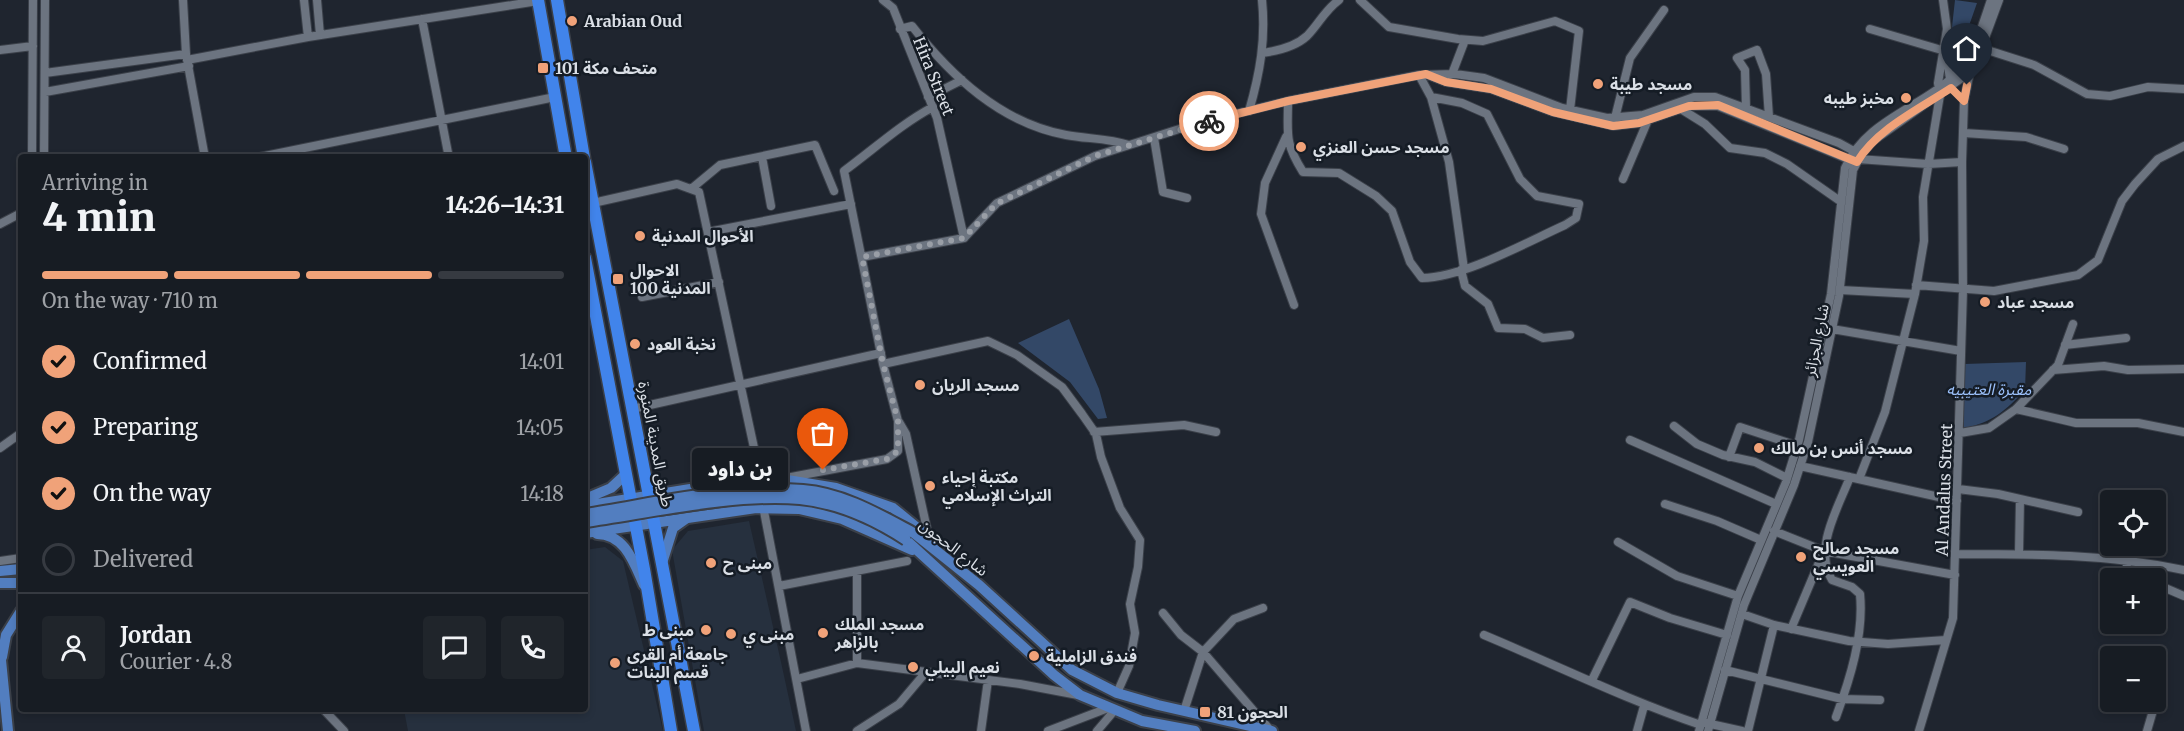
<!DOCTYPE html>
<meta charset="utf-8">
<style>
:root{--surface:#171c23;--page:#20252b;--text:#f1f3f6;--muted:#9ea1a6;--line:#363a41;--accent:#f0a279}
body{margin:0;font-family:Merriweather,"Noto Sans Arabic",serif;background:var(--page);color:var(--text);height:100vh;display:flex;flex-direction:column;font-size:22px;white-space:nowrap}
*{box-sizing:border-box;margin:0}
p{font-size:20px;color:var(--muted)}
.icon{flex:none;width:33px;height:33px;fill:none;stroke:currentColor;stroke-width:2;stroke-linecap:round;stroke-linejoin:round}
.map{position:relative;flex:1;overflow:hidden}
.side{position:absolute;left:18px;top:154px;width:570px;height:558px;display:flex;flex-direction:column;background:var(--surface);border-radius:6px;box-shadow:0 3px 9px #0003,0 0 0 2px var(--line)}
.side>*{flex:none}
.buttons{position:absolute;left:2100px;top:490px;display:grid;gap:12px}
.buttons a{display:grid;place-items:center;width:66px;height:66px;border-radius:6px;background:var(--surface);box-shadow:0 3px 9px #0003,0 0 0 2px var(--line);font-size:30px}
.pin{position:absolute;display:grid;place-items:center;width:51px;height:51px;color:#fff;margin:-62px -26px;border-radius:50% 50% 50% 0;rotate:-45deg;box-shadow:0 0 6px #0007}
.pin .icon{rotate:45deg}
.courier{position:absolute;display:grid;place-items:center;width:60px;height:60px;margin:-30px;border:4px solid #f0a279;border-radius:50%;background:#fff;color:#222;box-shadow:0 2px 8px #0007}
.bubble{position:absolute;height:42px;border-radius:6px;background:var(--surface);box-shadow:0 3px 9px #0003,0 0 0 2px var(--line);font-size:20px;font-weight:800;line-height:42px;text-align:center}
.head em{font-style:normal;font-weight:800}
.head div{display:flex;flex-direction:column-reverse}
.head{display:flex;align-items:center;justify-content:space-between;height:102px;padding:0 24px}
h1{font-size:39px;font-weight:800;line-height:45px}
.bar{display:grid;grid-template-columns:repeat(4,1fr);gap:9px 6px;align-content:center;height:72px;padding:0 24px}
.bar i{height:8px;border-radius:4px;background:var(--line)}
.bar .active{background:var(--accent)}
.bar p{grid-column:span 4}
.line{display:flex;align-items:center;gap:15px;padding:0 24px;border-top:2px solid var(--line)}
.line div{flex:1}
.round{display:grid;place-items:center;flex:none;width:63px;height:63px;border-radius:6px;background:var(--page)}
ol{padding:0 24px;list-style:none}
li{display:flex;align-items:center;gap:18px;height:66px}
li p{margin-inline-start:auto}
li .icon{padding:6px;border-radius:50%;background:var(--accent);color:#111;stroke-width:4}
li:last-child{color:var(--muted)}
li i{width:33px;height:33px;border:3px solid var(--line);border-radius:50%}
.map>svg:first-child{display:block}
</style>
<div class="map">
<svg width="2184" height="731" viewBox="0 0 2184 731">
<rect width="100%" height="100%" fill="#1f252f"/>
<!-- built -->
<path fill="#26303e" d="M749,521l32,141 15,69h-92l-32,-181 16,-19z
M605,547l18,14 40,170h-255l-4,-21h181v-160z"/>
<!-- green -->
<path fill="#334867" d="M1955,0l22,3 -13,37 -13,-4z
M1069,319l30,70 8,29 -9,1 -28,-37 -52,-39z
M2026,362l-1,28c-19,20 -33,33 -61,38v-64z"/>
<g fill="none" stroke-linecap="round" stroke-linejoin="round">
<defs>
<path id="minor" d="M183,0l3,54 19,104
M304,0l4,37
M317,0l3,35
M883,0l10,8 44,110 27,120
M1360,0l29,27 69,12 25,2 72,-20 24,10 -9,79
M422,19l27,139
M900,29l12,-3c39,50 89,97 154,109 21,4 42,3 63,10
M1870,29l75,22
M1981,48l53,17 53,29 23,2 38,-9 36,2
M0,50l33,-4
M1262,53c15,-2 33,-6 45,-17 12,-12 17,-25 32,-36
M1946,53l4,26
M187,60l121,-23 230,-36
M45,73l141,-19
M1452,74l13,-34
M1428,75l18,7 45,7 62,23 60,14 26,-3 50,-17h29l135,55
M45,92l144,-26
M928,97l34,-17
M1431,97l18,65 15,107
M1288,101c0,33 -4,41 15,71l36,1 37,23 16,15 18,51 12,16c43,-1 103,-35 143,-53l11,-7 3,-14 -42,-8 -17,-17 -33,-65 -25,-11 -31,-6 -12,-22
M1746,108l-1,-38 -8,-12 20,-8 9,24 3,43
M1681,109l24,15 25,24 35,5 22,11 53,37
M1249,111c11,-38 17,-72 13,-111
M1615,118l15,-60 34,-48
M1964,133l62,4 38,12
M1286,137l-21,46 -4,31 33,91
M1154,138l9,54 24,6
M762,157l9,49
M32,158l1,-158
M44,158l1,-158
M255,158l300,-61
M1858,159l70,5 34,-2
M1623,179l25,-59
M691,189l29,-24 95,-20 19,46
M593,203l84,-19 22,8 60,279 -1,11
M0,224l21,-11
M708,232l143,-28
M862,257l102,-19 33,-35 98,-47 100,-32 93,-23 131,-26 36,-1 29,4 78,30 45,10 36,-3 51,-18h21l124,46 22,12
M1461,270l4,16 23,18 10,24 27,1 18,9 27,-3
M1916,285l78,6 84,-16 20,-15 24,-59 13,-17 23,-25 26,-13
M1840,290l75,4
M642,297l77,-15
M1832,329l129,22
M2065,345l61,-7
M883,364l105,-23 29,14 45,32 20,27 14,20 5,23 19,51 20,32 -2,27 -8,37 5,29 -6,33 -12,27
M2053,370l51,-4 24,4 56,-1
M632,409l249,-56
M2016,409l60,14h62l46,9
M899,422l7,12 23,104
M1674,426l23,18 26,11 32,7 32,16
M1094,432l90,-7 32,7
M1960,433l29,-5 27,-19 42,-44 15,-41
M1630,440l146,64
M0,448l21,-15
M1729,457l11,-30 58,19
M1800,466l157,35
M786,478l101,-19 11,-8v-30l-15,-57 -39,-193c30,-22 57,-47 89,-64
M1859,479l26,-67 30,-118 9,-53 -1,-44 17,-102 -2,-12 9,-54 -4,-29
M1958,489l40,5 80,18
M1665,504l52,17 44,19
M763,506l43,225
M1774,531l50,20 131,24
M1618,542l59,34 61,20
M1955,554c78,0 153,0 229,16
M2019,554l1,-55
M2128,559l-2,10 19,10
M0,561l21,-3
M2156,584l28,12
M779,586l128,-25
M1163,613l18,22 22,17 68,79
M1742,614l32,11 75,16 39,3 58,-4
M1791,629l32,-76
M1484,635c72,30 143,65 217,90
M857,663l163,21 58,11
M1725,670l117,29 38,1
M797,679l60,-16v-92
M1592,680l38,-78 40,16 57,17
M324,710l20,21
M1184,711l19,-59 31,-33 29,-11
M1836,717c14,-38 28,-82 24,-123l-8,-7 -20,-7c-19,-31 6,-72 18,-103
M1706,723l36,8
M857,731l42,-27 27,-32
M981,731l7,-51
M1048,731l60,-23
M1097,731l17,-20
M1637,731l7,-25
M1699,731l39,-135 48,-114 13,-42 32,-146 14,-126c22,-50 79,-60 114,-97 16,-18 24,-48 32,-71
M1708,731l36,-126 50,-120 14,-43 31,-146 14,-126 8,-15 12,-14 93,-66 13,-21 20,-54
M1748,731l26,-106
M1919,731l34,-113 10,-328 -1,-128 2,-61 6,-29
M2147,731l7,-24"/>
<path id="major" d="M585,499l26,-11 14,-13
M585,506l161,-26 35,-1 55,9 57,20 33,27
M585,533l171,-25 43,1 43,10 70,31
M914,533l65,52 93,85 45,23 41,12 114,26
M597,534c28,0 37,29 47,51
M906,540l148,135 26,20 62,26 53,10
M663,560l10,-32 14,-10
M0,571l21,-2
M0,583h21
M0,650l8,81
M2,657l4,-22 15,-24"/>
<path id="highway" d="M538,0l28,158
M557,0l27,158
M585,162l109,569
M585,258l59,311 27,162"/>
</defs>
<!-- minor casing -->
<use href="#minor" stroke="#3b4049" stroke-width="10"/>
<!-- major casing -->
<use href="#major" stroke="#3b4049" stroke-width="14"/>
<!-- highway casing -->
<use href="#highway" stroke="#3b4049" stroke-width="15"/>
<!-- minor -->
<use href="#minor" stroke="#6c7480" stroke-width="8"/>
<!-- major -->
<use href="#major" stroke="#527ec0" stroke-width="10"/>
<!-- highway -->
<use href="#highway" stroke="#4184eb" stroke-width="12"/>
<defs>
<path id="major-bridge" d="M585,514c71,-11 146,-30 218,-24 40,3 77,25 111,43
M585,522c64,-9 152,-29 215,-23 39,4 74,20 106,41"/>
</defs>
<!-- major-bridge casing -->
<use href="#major-bridge" stroke="#3b4049" stroke-width="14" stroke-linecap="butt"/>
<!-- major-bridge -->
<use href="#major-bridge" stroke="#527ec0" stroke-width="10"/>
</g>
<g fill="none" stroke-linecap="round" stroke-linejoin="round">
<!-- done -->
<path stroke="#999ea6" stroke-width="6" stroke-dasharray="0 10.8" d="M823,470l64,-11 11,-8v-30l-15,-57 -21,-107 102,-19 32,-34 99,-48 114,-35"/>
<!-- route -->
<path stroke="#f0a279" stroke-width="8" d="M1209,121l79,-20 138,-27 20,8 45,7 62,23 60,14 26,-3 50,-17 29,-1 139,57c20,-33 62,-53 94,-74l13,13 3,-16"/>
</g>
<!-- markers -->
<g fill="#f0a279" stroke="#151c25" stroke-width="2">
<circle cx="572" cy="21" r="6"/>
<rect x="537" y="62" width="12" height="12" rx="3"/>
<circle cx="1598" cy="84" r="6"/>
<circle cx="1906" cy="98" r="6"/>
<circle cx="1301" cy="147" r="6"/>
<circle cx="640" cy="236" r="6"/>
<rect x="612" y="273" width="12" height="12" rx="3"/>
<circle cx="1985" cy="302" r="6"/>
<circle cx="635" cy="344" r="6"/>
<circle cx="920" cy="385" r="6"/>
<circle cx="1759" cy="448" r="6"/>
<circle cx="930" cy="486" r="6"/>
<circle cx="1801" cy="557" r="6"/>
<circle cx="711" cy="563" r="6"/>
<circle cx="706" cy="630" r="6"/>
<circle cx="823" cy="633" r="6"/>
<circle cx="731" cy="634" r="6"/>
<circle cx="1034" cy="656" r="6"/>
<circle cx="615" cy="663" r="6"/>
<circle cx="913" cy="667" r="6"/>
<rect x="1199" y="706" width="12" height="12" rx="3"/>
</g>
<g text-anchor="middle" dominant-baseline="central" stroke-width="5" stroke-linejoin="round" paint-order="stroke">
<!-- poi labels -->
<g font-size="16" font-weight="bold" fill="#dadfe6" stroke="#151c25" text-anchor="start">
<text x="584" y="21">Arabian Oud</text>
<text x="555" y="68">متحف مكة 101</text>
<text x="1610" y="84">مسجد طيبة</text>
<text x="1894" y="98" text-anchor="end">مخبز طيبه</text>
<text x="1313" y="147">مسجد حسن العنزي</text>
<text x="652" y="236">الأحوال المدنية</text>
<text x="630" y="270">الاحوال<tspan x="630" dy="18">المدنية 100</tspan></text>
<text x="1997" y="302">مسجد عباد</text>
<text x="647" y="344">نخبة العود</text>
<text x="932" y="385">مسجد الريان</text>
<text x="1771" y="448">مسجد أنس بن مالك</text>
<text x="942" y="477">مكتبة إحياء<tspan x="942" dy="18">التراث الإسلامي</tspan></text>
<text x="1813" y="548">مسجد صالح<tspan x="1813" dy="18">العويسي</tspan></text>
<text x="723" y="563">مبنى ح</text>
<text x="835" y="624">مسجد الملك<tspan x="835" dy="18">بالزاهر</tspan></text>
<text x="694" y="630" text-anchor="end">مبنى ط</text>
<text x="743" y="634">مبنى ي</text>
<text x="627" y="654">جامعة أم القرى<tspan x="627" dy="18">قسم البنات</tspan></text>
<text x="1046" y="656">فندق الزاملية</text>
<text x="925" y="667">نعيم البيلي</text>
<text x="1217" y="712">الحجون 81</text>
</g>
<!-- street labels -->
<g font-size="16" fill="#dadfe6" stroke="#151c25">
<text transform="translate(934 76) rotate(68)">Hira Street</text>
<text transform="translate(1816 340) rotate(-79)">شارع الجزائر</text>
<text transform="translate(656 444) rotate(79)">طريق المدينة المنورة</text>
<text transform="translate(1944 490) rotate(-88)">Al Andalus Street</text>
<text transform="translate(954 547) rotate(38)">شارع الحجون</text>
</g>
<!-- park labels -->
<g font-size="16" font-style="italic" fill="#9bc0fa" stroke="#151c25">
<text x="1989" y="389">مقبرة العتيبيه</text>
</g>
</g>
</svg>
<div class="buttons">
<a><svg class="icon" aria-label="locate" viewBox="0 0 24 24"><circle cx="12" cy="12" r="6"/><path d="M12 2v4M12 18v4M2 12h4M18 12h4"/></svg></a>
<a>+</a>
<a>−</a>
</div>
<div class="pin" style="left:823px;top:470px;background:#ea580c"><svg class="icon" aria-label="bag" viewBox="0 0 24 24"><path d="M5 8h14l-1 12H6zM9 8a3 3 0 0 1 6 0"/></svg></div>
<div class="pin" style="left:1967px;top:85px;background:#1f2937"><svg class="icon" aria-label="home" viewBox="0 0 24 24"><path d="M3 11l9-7 9 7M6 9v11h12V9"/></svg></div>
<div class="courier" style="left:1209px;top:121px"><svg class="icon" aria-label="bike" viewBox="0 0 24 24"><circle cx="6" cy="16" r="4"/><circle cx="18" cy="16" r="4"/><path d="M6 16l4-8h5l3 8M10 8l3 8H6M13 5h3"/></svg></div>
<div class="bubble" style="left:692px;top:448px;width:96px">بن داود</div>
<section class="side">
<div class="head"><div><h1>4 min</h1><p>Arriving in</p></div><em>14:26–14:31</em></div>
<div class="bar"><i class="active"></i><i class="active"></i><i class="active"></i><i></i><p>On the way · 710 m</p></div>
<ol>
<li><svg class="icon" aria-label="check" viewBox="0 0 24 24"><path d="M5 12l5 5 9-10"/></svg>Confirmed<p>14:01</p></li>
<li><svg class="icon" aria-label="check" viewBox="0 0 24 24"><path d="M5 12l5 5 9-10"/></svg>Preparing<p>14:05</p></li>
<li><svg class="icon" aria-label="check" viewBox="0 0 24 24"><path d="M5 12l5 5 9-10"/></svg>On the way<p>14:18</p></li>
<li><i></i>Delivered</li>
</ol>
<div class="line" style="height:108px"><a class="round"><svg class="icon" aria-label="person" viewBox="0 0 24 24"><circle cx="12" cy="8" r="4"/><path d="M4 21q1-7 8-7t8 7"/></svg></a><div><b>Jordan</b><p>Courier · 4.8</p></div><a class="round"><svg class="icon" aria-label="chat" viewBox="0 0 24 24"><path d="M4 5h16v11H9l-5 4z"/></svg></a><a class="round"><svg class="icon" aria-label="phone" viewBox="0 0 24 24"><path d="M5 4h4l2 5-3 2q2 4 5 5l2-3 5 2v4C11 20 4 13 5 4z"/></svg></a></div>
</section>
</div>
